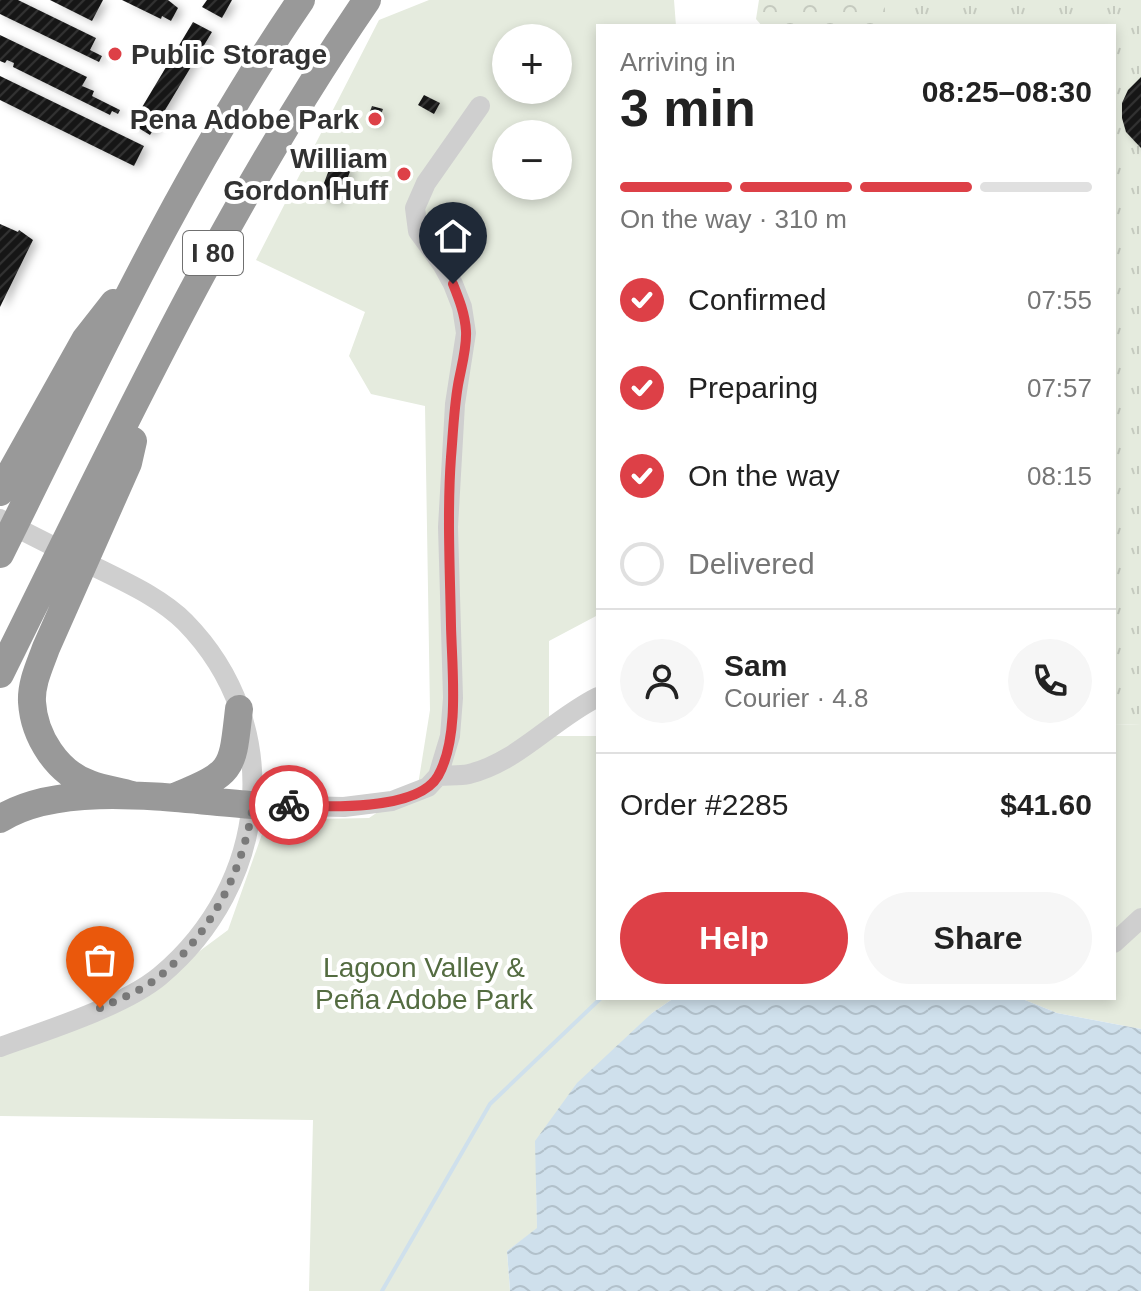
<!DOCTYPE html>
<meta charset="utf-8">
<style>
:root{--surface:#fff;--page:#f6f6f6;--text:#222;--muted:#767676;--line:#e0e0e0;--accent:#dd4047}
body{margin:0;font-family:Helvetica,sans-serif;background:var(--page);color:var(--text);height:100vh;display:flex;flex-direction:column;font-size:30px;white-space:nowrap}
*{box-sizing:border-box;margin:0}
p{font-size:26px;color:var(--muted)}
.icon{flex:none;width:44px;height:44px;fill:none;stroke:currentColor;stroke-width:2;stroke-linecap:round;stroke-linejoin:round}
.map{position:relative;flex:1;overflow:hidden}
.panel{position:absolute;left:596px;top:24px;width:520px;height:976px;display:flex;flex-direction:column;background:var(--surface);border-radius:0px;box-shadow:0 4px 12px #0003}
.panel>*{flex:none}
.buttons{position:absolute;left:492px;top:24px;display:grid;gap:16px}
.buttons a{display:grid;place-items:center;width:80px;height:80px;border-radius:50%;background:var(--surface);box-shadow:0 4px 12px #0003;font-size:40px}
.pin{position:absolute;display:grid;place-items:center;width:68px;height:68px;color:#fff;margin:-82px -34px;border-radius:50% 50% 50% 0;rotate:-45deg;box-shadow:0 0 8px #0007}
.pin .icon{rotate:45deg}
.courier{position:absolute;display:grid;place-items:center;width:80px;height:80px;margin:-40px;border:6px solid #dd4047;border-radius:50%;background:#fff;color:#222;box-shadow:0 2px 10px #0007}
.summary em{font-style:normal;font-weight:800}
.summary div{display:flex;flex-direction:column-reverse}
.summary{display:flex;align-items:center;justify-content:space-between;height:136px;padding:0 24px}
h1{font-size:52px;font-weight:800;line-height:60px}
.bar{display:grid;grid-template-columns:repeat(4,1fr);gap:12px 8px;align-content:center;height:96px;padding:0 24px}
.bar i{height:10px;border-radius:6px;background:var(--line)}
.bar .current{background:var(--accent)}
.bar p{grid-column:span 4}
.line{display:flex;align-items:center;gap:20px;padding:0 24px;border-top:2px solid var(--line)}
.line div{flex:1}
.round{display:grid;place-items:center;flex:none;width:84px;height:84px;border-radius:42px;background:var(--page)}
ol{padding:0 24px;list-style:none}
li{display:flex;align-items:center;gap:24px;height:88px}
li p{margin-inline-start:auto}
li .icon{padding:8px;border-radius:50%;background:var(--accent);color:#fff;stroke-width:4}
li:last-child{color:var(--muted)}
li i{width:44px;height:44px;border:4px solid var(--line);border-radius:50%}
.button{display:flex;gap:16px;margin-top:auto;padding:16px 24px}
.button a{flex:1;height:92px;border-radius:48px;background:var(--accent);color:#fff;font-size:32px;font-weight:800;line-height:92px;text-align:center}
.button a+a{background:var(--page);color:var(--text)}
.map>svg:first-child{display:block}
</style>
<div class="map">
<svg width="1141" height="1291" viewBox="0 0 1141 1291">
<defs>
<pattern id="grass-tufts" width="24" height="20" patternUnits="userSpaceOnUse" patternTransform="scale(2)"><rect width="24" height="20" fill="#e5ebde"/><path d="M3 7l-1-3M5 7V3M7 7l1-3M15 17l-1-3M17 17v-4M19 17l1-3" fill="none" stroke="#c5cabf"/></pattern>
<pattern id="forest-crowns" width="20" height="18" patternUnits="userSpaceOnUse" patternTransform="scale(2)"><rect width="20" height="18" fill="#e5ebde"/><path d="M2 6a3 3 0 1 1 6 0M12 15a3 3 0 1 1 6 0" fill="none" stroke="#c5cabf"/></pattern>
<pattern id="water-waves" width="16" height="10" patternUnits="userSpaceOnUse" patternTransform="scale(2)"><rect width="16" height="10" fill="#cfe0ec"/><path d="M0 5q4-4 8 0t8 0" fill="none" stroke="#b2c1cb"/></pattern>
<pattern id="building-hatch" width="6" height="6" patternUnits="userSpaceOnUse" patternTransform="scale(2)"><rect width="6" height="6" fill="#191919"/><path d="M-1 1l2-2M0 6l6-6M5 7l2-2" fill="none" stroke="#323232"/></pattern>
<filter id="shadow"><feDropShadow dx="5" dy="3" stdDeviation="4" flood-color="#0004"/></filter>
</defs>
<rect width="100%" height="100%" fill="#fff"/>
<!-- grass -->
<path fill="url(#grass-tufts)" d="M885,0h256v724l-27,1v-699h-230z"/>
<!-- forest -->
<path fill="url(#forest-crowns)" d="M759,0h126v25l-123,1 -6,-7z"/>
<!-- park -->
<path fill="#e5ebde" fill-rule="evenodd" d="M429,0h245l2,26h-78v589l-49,26v95h49v262h76l-22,15 -116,128 1,88 -30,22 3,40h-201l4,-171 -313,-4v-66l120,-40 108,-80 39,-110 102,-2 49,-33 12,-75 -5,-304 -54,-12 -22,-38 16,-44 -109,-52 123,-240zM506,38h52v52h-52zM506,134h52v52h-52z
M1141,724v305l-84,-16 -37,-15h94v-273z"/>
<!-- water -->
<path fill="url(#water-waves)" d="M674,998h346l37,15 84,16v262h-631l-3,-40 30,-23 -2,-87 42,-58 75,-70z"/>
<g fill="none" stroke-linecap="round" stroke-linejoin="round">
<!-- stream -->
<path stroke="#cfe0ec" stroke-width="4" d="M382,1291l108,-187 111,-106"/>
</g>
<!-- building -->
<path fill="url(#building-hatch)" filter="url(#shadow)" d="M0,0h18l78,38 -6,12 12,6 -3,6 -99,-48z
M50,0h53l-11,21z
M122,0h46l10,8 -7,13 -9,-5 -1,3z
M207,0h25l-10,18 -20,-11z
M193,22l19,10 -62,103 -18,-11z
M0,35l87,42 -5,9 12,5 -2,5 28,14 -2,4 -6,-3 -2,4 -97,-48 1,-4 -7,-3 -2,3 -5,-2z
M0,76l144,70 -10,20 -134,-66z
M1141,77v71l-15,-16 -4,-14v-15l6,-13z
M424,95l16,8 -6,11 -16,-9z
M372,106l11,3 -6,17 -11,-4z
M332,162l19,7 -13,34 -19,-7z
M0,224l18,8 1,-2 14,10 -33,67z"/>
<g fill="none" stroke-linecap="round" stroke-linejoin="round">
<!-- minor -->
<path stroke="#cfcfcf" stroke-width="20" d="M0,519c32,17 65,33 97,49 30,15 64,30 88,54 102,104 84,263 -25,354 -36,30 -115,55 -160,71
M438,776c10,-1 22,0 31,-2 49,-12 84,-55 129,-77
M253,805l91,2 48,-6 36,-14 10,-11 12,-40 3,-38 -5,-171 7,-123 11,-71 -4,-26 -9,-23 -11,-20 -24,-33 -3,-23 11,-25 54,-77
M1114,943l27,-25"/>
<!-- highway -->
<path stroke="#999" stroke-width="28" d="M0,492l85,-152 29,-37
M0,554c93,-187 183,-382 301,-554
M0,674c114,-229 222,-463 367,-674
M132,795c-14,-4 -29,-6 -42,-11 -33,-11 -56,-48 -58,-82 -1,-19 8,-37 14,-54l82,-185 5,-22
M177,796c58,-24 55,-27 62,-87
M0,819c63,-40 180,-19 253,-14"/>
</g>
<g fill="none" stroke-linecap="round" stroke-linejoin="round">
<!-- done -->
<path stroke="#7a7a7a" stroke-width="8" stroke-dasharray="0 14.4" d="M100,1008c20,-9 43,-18 60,-32 52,-44 83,-105 93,-171h36"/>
<!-- route -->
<path stroke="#dd4047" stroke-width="10" d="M289,805c35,2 128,7 149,-29 22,-39 14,-106 13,-150 -1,-56 -4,-113 0,-169 2,-24 3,-49 7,-72 3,-17 9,-37 8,-54 -1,-17 -7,-32 -13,-47"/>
</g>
<!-- markers -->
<g fill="#dd4047" stroke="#fff" stroke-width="3">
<circle cx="115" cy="54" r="8"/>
<circle cx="375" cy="119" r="8"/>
<circle cx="404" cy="174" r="8"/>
</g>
<g text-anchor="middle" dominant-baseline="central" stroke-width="8" stroke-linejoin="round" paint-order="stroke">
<!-- shield labels -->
<rect fill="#fff" stroke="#707070" stroke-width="2" x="183" y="231" width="60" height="44" rx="6"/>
<g font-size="26" font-weight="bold" fill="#323232">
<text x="213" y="253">I 80</text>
</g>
<!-- poi labels -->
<g font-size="28" font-weight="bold" fill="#323232" stroke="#fff" text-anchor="end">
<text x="131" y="54" text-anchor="start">Public Storage</text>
<text x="359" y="119">Pena Adobe Park</text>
<text x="388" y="158">William<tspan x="388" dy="32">Gordon Huff</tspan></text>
</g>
<!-- park labels -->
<g font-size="28" fill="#546c41" stroke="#fff">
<text x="424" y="967">Lagoon Valley &amp;<tspan x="424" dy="32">Peña Adobe Park</tspan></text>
</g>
</g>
</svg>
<div class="buttons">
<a>+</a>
<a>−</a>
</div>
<div class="pin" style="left:100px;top:1008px;background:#ea580c"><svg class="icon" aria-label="bag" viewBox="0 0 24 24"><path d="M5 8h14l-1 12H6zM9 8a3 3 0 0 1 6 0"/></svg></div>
<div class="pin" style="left:453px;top:284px;background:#1f2937"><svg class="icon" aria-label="home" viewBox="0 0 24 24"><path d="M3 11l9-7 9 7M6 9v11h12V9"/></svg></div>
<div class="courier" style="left:289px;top:805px"><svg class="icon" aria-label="bike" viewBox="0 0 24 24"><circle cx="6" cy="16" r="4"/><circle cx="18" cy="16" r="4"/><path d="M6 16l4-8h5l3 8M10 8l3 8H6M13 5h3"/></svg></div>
<section class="panel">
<div class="summary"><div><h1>3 min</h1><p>Arriving in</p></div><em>08:25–08:30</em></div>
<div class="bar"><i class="current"></i><i class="current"></i><i class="current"></i><i></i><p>On the way · 310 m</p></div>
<ol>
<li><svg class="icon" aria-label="check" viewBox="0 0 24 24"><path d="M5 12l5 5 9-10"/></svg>Confirmed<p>07:55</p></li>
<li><svg class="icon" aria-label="check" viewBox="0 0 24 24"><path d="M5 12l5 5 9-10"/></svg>Preparing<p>07:57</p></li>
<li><svg class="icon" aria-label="check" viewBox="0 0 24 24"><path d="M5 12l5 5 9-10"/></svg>On the way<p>08:15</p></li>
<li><i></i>Delivered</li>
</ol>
<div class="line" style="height:144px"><a class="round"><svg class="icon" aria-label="person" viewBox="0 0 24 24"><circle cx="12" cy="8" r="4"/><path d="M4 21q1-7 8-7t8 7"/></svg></a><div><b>Sam</b><p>Courier · 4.8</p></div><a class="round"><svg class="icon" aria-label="phone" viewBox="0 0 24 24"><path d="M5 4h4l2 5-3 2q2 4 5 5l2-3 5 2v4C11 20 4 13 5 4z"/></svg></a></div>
<div class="line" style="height:104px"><div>Order #2285</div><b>$41.60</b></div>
<div class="button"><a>Help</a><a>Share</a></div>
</section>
</div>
